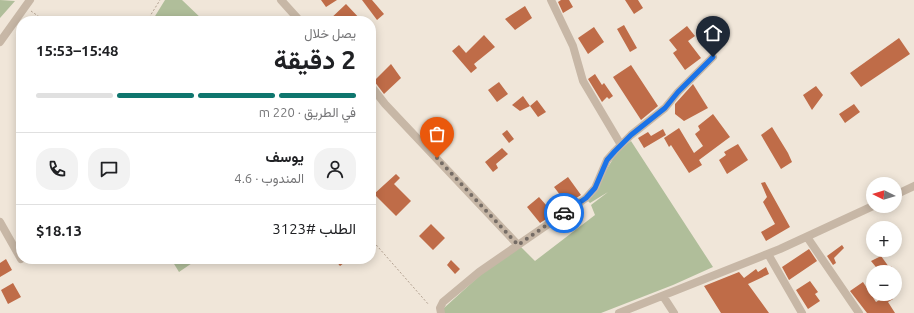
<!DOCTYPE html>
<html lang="ar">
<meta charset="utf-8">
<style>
:root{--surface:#fff;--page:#f2f2f2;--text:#202124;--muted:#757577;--line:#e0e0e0;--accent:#0f766e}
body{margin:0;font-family:Ubuntu,Vazirmatn,sans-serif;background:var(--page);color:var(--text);direction:rtl;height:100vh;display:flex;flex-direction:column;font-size:15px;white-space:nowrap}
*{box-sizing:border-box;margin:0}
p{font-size:13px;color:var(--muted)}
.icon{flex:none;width:22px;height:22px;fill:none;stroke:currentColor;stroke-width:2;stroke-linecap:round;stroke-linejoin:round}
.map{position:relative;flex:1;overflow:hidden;direction:ltr}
.drawer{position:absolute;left:16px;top:16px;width:360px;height:248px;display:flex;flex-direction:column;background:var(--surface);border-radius:16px;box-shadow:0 2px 10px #0003;direction:rtl}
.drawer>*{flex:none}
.needle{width:26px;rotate:275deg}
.tools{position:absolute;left:866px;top:177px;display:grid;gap:8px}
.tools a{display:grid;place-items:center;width:36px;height:36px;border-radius:50%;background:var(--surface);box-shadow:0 2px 10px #0003;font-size:20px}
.pin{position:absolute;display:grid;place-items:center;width:34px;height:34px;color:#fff;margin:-41px -17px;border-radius:50% 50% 50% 0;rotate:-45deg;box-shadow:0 0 4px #0007}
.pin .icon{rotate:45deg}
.courier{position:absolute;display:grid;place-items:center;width:40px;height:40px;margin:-20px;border:3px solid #1a73e8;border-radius:50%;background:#fff;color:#222;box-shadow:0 1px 5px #0007}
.head em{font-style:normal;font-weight:700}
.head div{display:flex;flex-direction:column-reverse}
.head{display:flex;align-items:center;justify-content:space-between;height:68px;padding:0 20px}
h1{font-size:26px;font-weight:700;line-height:30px}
.bar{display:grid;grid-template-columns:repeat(4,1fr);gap:6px 4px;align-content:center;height:48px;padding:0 20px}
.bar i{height:5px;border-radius:3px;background:var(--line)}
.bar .active{background:var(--accent)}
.bar p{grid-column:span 4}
.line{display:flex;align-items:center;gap:10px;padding:0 20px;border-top:1px solid var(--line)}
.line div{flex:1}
.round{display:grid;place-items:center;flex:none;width:42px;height:42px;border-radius:16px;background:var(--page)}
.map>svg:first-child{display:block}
</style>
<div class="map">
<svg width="914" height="313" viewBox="0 0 914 313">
<rect width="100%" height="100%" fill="#f0e6d9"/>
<!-- green -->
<path fill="#b0be9a" d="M0,0l15,1 -15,17z
M165,0h17l22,21h-52z
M631,141l82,126 -40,18 -72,28h-157v-5l44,-40 32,-22 15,15 60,-46 -4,-10 17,-13 -18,11 -2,-2 29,-49z
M171,259h27l-19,13z"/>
<!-- building -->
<path fill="#bf6c48" d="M321,0h16l-11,7z
M362,0h10l12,14 -7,6z
M561,0h8l4,7 -10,6 -5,-11z
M625,0h13l5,8 -9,6z
M346,4l16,17h-34z
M525,6l7,12 -17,12 -10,-11z
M624,25l13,23 -7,4 -13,-23z
M687,26l8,10 -7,5 13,17 -16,12 -12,-17 4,-3 -8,-10z
M594,27l10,15 -16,12 -10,-16z
M484,35l11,12 -21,17 3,4 -6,5 -19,-22 7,-6 7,8z
M899,38l11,16 -49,33 -11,-14z
M391,64l10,14 -17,16 -10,-13z
M631,65l27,41 -17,14 -28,-43z
M595,74l7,11 2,-2 9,13 -4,3 -2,-2 -5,5 -14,-23z
M499,82l9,12 -11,8 -9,-12z
M693,84l15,24 -24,13 -9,-7v-10z
M816,86l7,9 -11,15 -9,-15z
M523,96l7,10 -10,5 -8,-6z
M537,100l9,12 -8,5 -8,-11z
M854,104l6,8 -15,11 -6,-9z
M713,114l17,23 -31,23 3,5 -13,8 -18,-28 -2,2 -5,-9 15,-10 15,25 9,-7 -8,-12 5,-4 -2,-4z
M772,127l16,26 4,9 -11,7 -20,-34z
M663,129l3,6 -22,13 -6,-10 10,-6 3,4z
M507,130l7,9 -5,4 -7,-9z
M738,144l10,16 -21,14 -8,-14 7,-5 -2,-3z
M502,148l6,6 -12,10 2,4 -5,4 -8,-10z
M396,174l4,4 -6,6 17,17 -15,15 -22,-22z
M568,177l13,18 -14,9 -13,-17z
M765,182l25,45 -24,14 -5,-9 14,-8 -12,-22 4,-5 -6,-14z
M539,197l15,17 -14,9 -13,-16z
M431,224l14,14 -12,12 -14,-14z
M842,245l2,3 -10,10 2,5 -3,2 -6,-9z
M809,249l8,12 -28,19 -7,-13z
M881,256l8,11 2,-1 5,6h-16l-9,-11z
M6,259l6,11 -12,7v-14z
M334,259h15l-9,7z
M451,260l9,9 -5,5 -8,-9z
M766,267l3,7 -21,10 21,29h-48l-17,-27 35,-14 5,6 12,-9 2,3z
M810,281l8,11 -3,2 5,7 -12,8 -12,-19z
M863,282l13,20 13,-8 4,5 -5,3 7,11h-28l-17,-22z
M13,283l8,14 -13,7 -7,-14z"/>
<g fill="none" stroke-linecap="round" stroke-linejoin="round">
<!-- path -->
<path stroke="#b2a191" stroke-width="1" stroke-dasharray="2 2" stroke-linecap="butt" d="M31,11l14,10
M147,21l13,-21
M371,239l58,66"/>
<!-- minor -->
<path stroke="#c7b7a6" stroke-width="8" d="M281,0l19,21
M551,0l22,46 10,35 38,64
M0,42l30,-42
M371,86l14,18 133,141
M895,195l19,-9
M0,222l21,37
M807,237l52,76
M768,254l34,59
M663,296l11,17
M441,313l-1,-5 3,-6 36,-30 107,-74 9,-10 12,-28 8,-9 16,-16 34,-27 13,-16 35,-35
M619,313l161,-64 93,-43"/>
</g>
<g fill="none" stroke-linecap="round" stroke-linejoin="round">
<!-- done -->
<path stroke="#756c65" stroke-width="4" stroke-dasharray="0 7.2" d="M437,158l81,87 46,-32"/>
<!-- route -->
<path stroke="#1a73e8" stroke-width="5" d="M564,213l22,-15 9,-10 12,-28 8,-9 16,-16 34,-27 13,-16 35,-35"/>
</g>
</svg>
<div class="tools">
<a><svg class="needle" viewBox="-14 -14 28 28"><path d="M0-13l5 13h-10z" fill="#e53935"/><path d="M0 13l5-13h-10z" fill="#757577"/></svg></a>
<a>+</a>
<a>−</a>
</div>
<div class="pin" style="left:437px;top:158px;background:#ea580c"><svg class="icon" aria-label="bag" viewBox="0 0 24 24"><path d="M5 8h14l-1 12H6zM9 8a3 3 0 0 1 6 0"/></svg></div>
<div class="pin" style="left:713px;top:57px;background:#1f2937"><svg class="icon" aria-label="home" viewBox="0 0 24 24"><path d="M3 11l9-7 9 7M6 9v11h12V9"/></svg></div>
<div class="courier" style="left:564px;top:213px"><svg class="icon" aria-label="car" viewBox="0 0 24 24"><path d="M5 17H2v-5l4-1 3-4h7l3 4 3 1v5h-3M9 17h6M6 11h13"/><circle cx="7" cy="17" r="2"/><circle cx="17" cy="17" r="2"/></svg></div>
<section class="drawer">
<div class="head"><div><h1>2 دقيقة</h1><p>يصل خلال</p></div><em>15:48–15:53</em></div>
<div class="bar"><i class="active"></i><i class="active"></i><i class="active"></i><i></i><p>في الطريق · 220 m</p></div>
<div class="line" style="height:72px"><a class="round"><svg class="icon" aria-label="person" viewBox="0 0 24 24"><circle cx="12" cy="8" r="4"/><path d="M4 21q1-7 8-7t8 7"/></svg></a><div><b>يوسف</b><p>المندوب · 4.6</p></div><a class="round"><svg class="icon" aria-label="chat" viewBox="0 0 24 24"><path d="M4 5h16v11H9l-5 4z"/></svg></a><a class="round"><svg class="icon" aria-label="phone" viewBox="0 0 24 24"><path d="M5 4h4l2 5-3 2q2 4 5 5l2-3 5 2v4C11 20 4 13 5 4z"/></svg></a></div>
<div class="line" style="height:52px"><div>الطلب #3123</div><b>$18.13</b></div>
</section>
</div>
